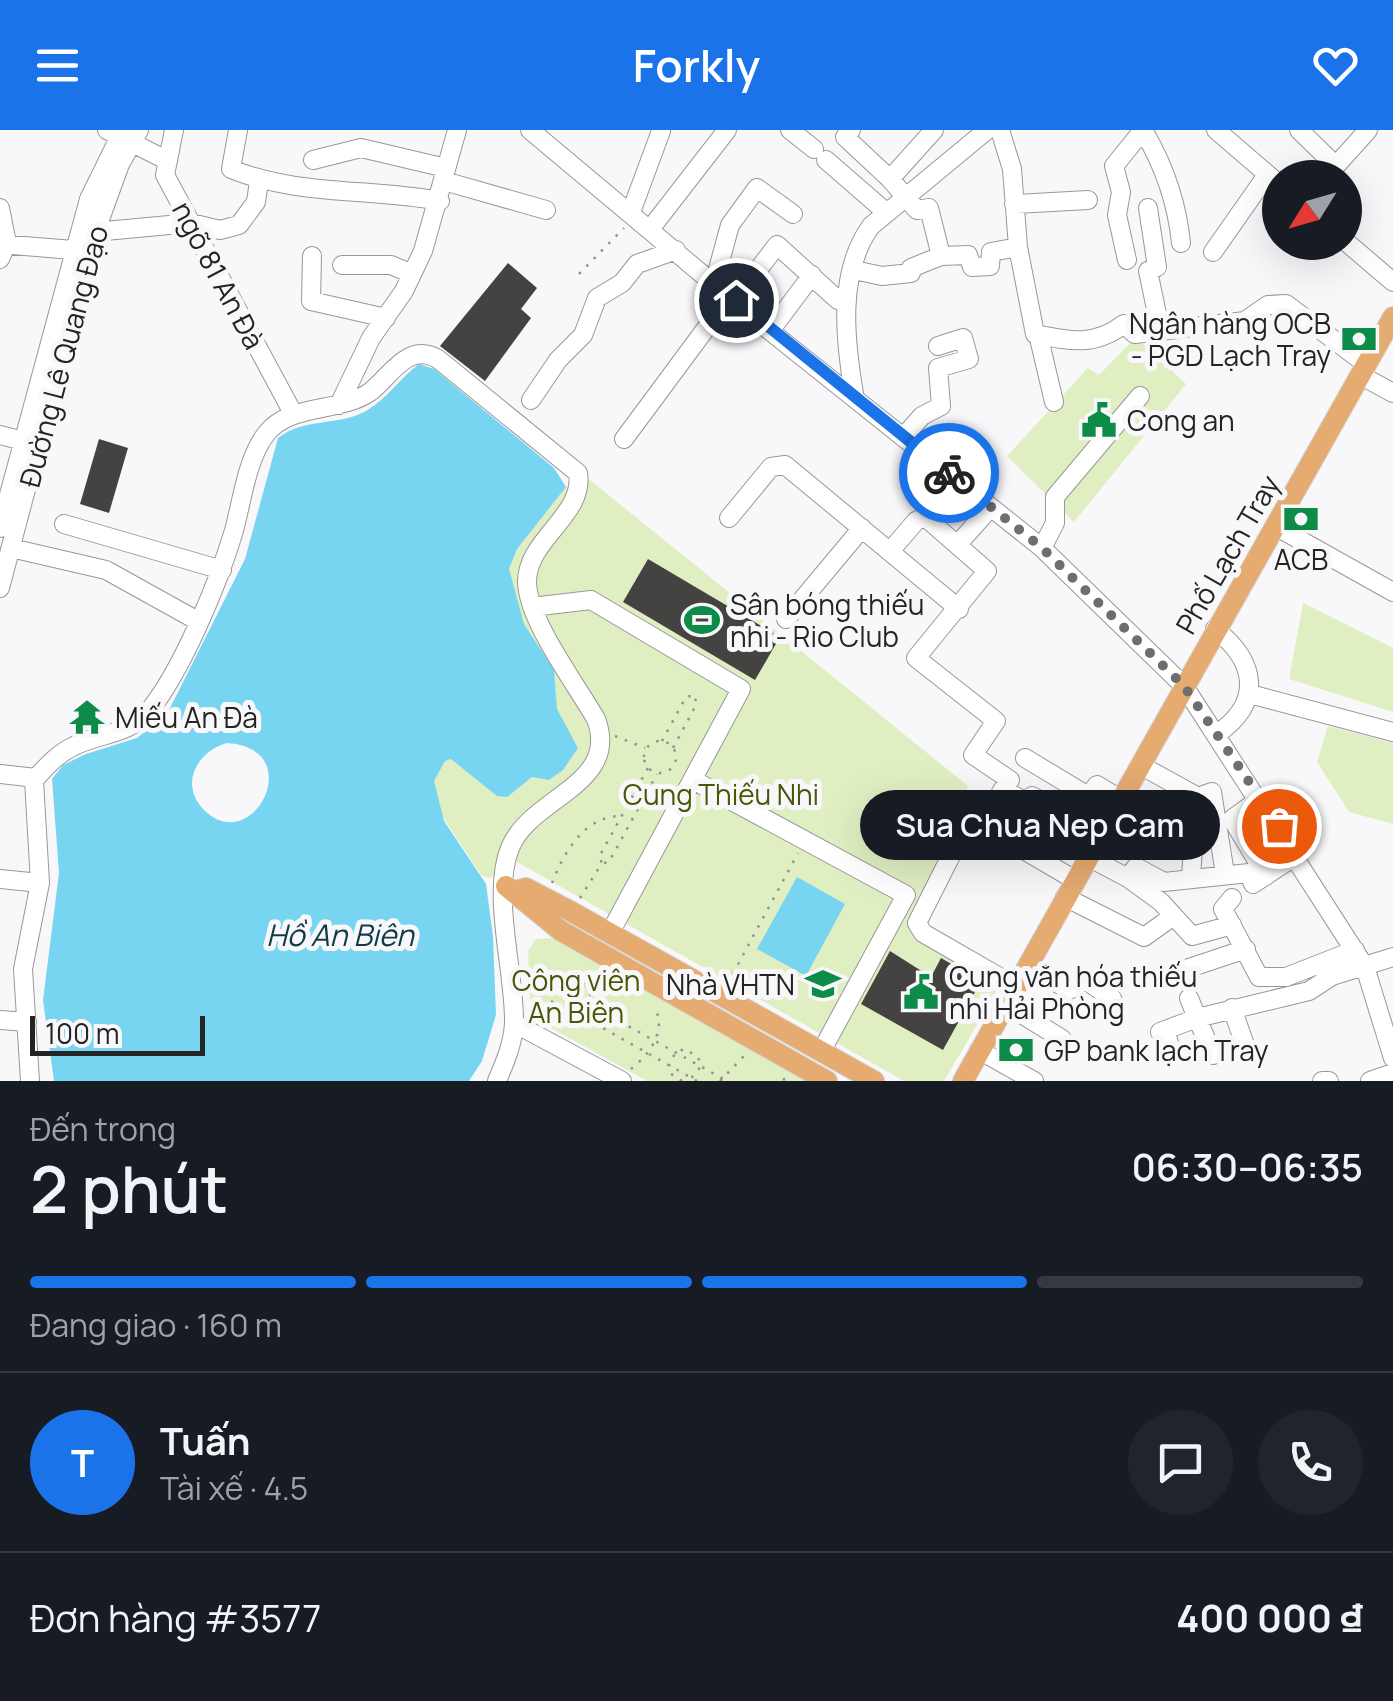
<!DOCTYPE html>
<html lang="vi">
<meta charset="utf-8">
<style>
:root{--surface:#171b24;--page:#20242c;--text:#f1f3f6;--muted:#9ea1a6;--line:#363941;--accent:#1a73e8}
body{margin:0;font-family:Manrope,sans-serif;background:var(--page);color:var(--text);height:100vh;display:flex;flex-direction:column;font-size:38px;white-space:nowrap}
*{box-sizing:border-box;margin:0}
p{font-size:32px;color:var(--muted)}
.icon{flex:none;width:55px;height:55px;fill:none;stroke:currentColor;stroke-width:2;stroke-linecap:round;stroke-linejoin:round}
.map{position:relative;height:951px;overflow:hidden}
.sheet{display:flex;flex-direction:column;background:var(--surface);flex:1}
.sheet>*{flex:none}
.needle{width:65px;rotate:233deg}
.controls{position:absolute;left:1262px;top:30px;display:grid;gap:20px}
.controls a{display:grid;place-items:center;width:100px;height:100px;border-radius:50%;background:var(--surface);box-shadow:0 10px 40px #0002;font-size:50px}
.scale{position:absolute;left:30px;bottom:25px;width:175px;box-sizing:border-box;padding-left:10px;border:5px solid #242425;border-top:0;font-size:28px;line-height:35px;white-space:nowrap;color:#242425;-webkit-text-stroke:8px #f8f8fb;paint-order:stroke}
.pin{position:absolute;display:grid;place-items:center;width:85px;height:85px;color:#fff;margin:-42px;border:5px solid #fff;border-radius:50%;box-shadow:0 2px 10px #0007}
.courier{position:absolute;display:grid;place-items:center;width:100px;height:100px;margin:-50px;border:8px solid #1a73e8;border-radius:50%;background:#fff;color:#222;box-shadow:0 2px 12px #0007}
.bubble{position:absolute;height:70px;border-radius:35px;background:var(--surface);box-shadow:0 10px 40px #0002;font-size:32px;font-weight:600;line-height:70px;text-align:center}
.summary em{font-style:normal;font-weight:600}
.summary div{display:flex;flex-direction:column-reverse}
.summary{display:flex;align-items:center;justify-content:space-between;height:170px;padding:0 30px}
h1{font-size:65px;font-weight:600;line-height:75px}
.bar{display:grid;grid-template-columns:repeat(4,1fr);gap:15px 10px;align-content:center;height:120px;padding:0 30px}
.bar i{height:12px;border-radius:8px;background:var(--line)}
.bar .on{background:var(--accent)}
.bar p{grid-column:span 4}
.line{display:flex;align-items:center;gap:25px;padding:0 30px;border-top:2px solid var(--line)}
.line div{flex:1}
.round{display:grid;place-items:center;flex:none;width:105px;height:105px;border-radius:52px;background:var(--page)}
header{display:flex;justify-content:space-between;align-items:center;height:130px;padding:0 30px;background:var(--accent);color:#fff;font-size:45px;font-weight:600}
.map>svg:first-child{display:block}
</style>
<header><svg class="icon" aria-label="menu" viewBox="0 0 24 24"><path d="M4 6h16M4 12h16M4 18h16"/></svg>Forkly<svg class="icon" aria-label="heart" viewBox="0 0 24 24"><path d="M12 20l-8-8c-3-5 5-10 8-4 3-6 11-1 8 4z"/></svg></header>
<div class="map">
<svg width="1393" height="951" viewBox="0 0 1393 951">
<rect width="100%" height="100%" fill="#f8f8fb"/>
<!-- green -->
<path fill="#e0efc2" d="M1136,207l50,47 -112,138 -67,-66 81,-88 11,7z
M590,350l378,306 -50,141 86,52 -60,102h-40l-387,-219 -27,16 -9,-3 -39,-59 -15,-42 89,-145 -11,-67 61,-75z
M1303,473l90,45v64l-104,-33z
M1328,596l65,17v81l-44,-12 -32,-50z
M551,808l256,143h-160l-116,-64 -3,-66 8,-12z"/>
<!-- water -->
<path fill="#77d5f1" fill-rule="evenodd" d="M419,234l15,5 120,99 12,19 -49,62 -8,20 15,55 30,46 3,39 21,39 -15,22 -14,10 -17,-3 -25,20 -10,-1 -46,-37 -6,2 -11,20 10,40 42,63 7,53 3,78 -14,46 -13,20h-415l-11,-81 16,-127 -7,-94 11,-14 23,-11 51,-16 30,-24 78,-155 33,-121c27,-21 58,-11 88,-27 21,-12 34,-33 53,-47zM227,613c83,5 25,117 -24,66 -24,-26 -5,-58 24,-66z
M797,747l48,27 -39,72 -49,-27z"/>
<!-- building -->
<path fill="#454342" d="M508,133l29,25 -16,21 10,9 -46,63 -45,-35z
M99,309l29,9 -19,65 -29,-9z
M648,429l132,78 -25,43 -132,-78z
M890,821l41,26 10,-19 40,23 -38,69 -82,-46z"/>
<g fill="none" stroke-linecap="round" stroke-linejoin="round">
<defs>
<path id="minor" d="M107,0l61,31
M174,0l-9,45 129,240
M238,0l-7,39c66,27 139,19 209,32
M530,0l240,201 272,217 142,138 181,281 28,91
M790,0l24,19
M851,0l-6,7 45,42
M934,0l-44,49 27,31 12,-2 12,48
M1000,0l12,39 6,78
M1143,0c21,35 34,73 38,113
M1216,0l64,55
M1299,0l37,36
M313,30l48,-12 85,20
M826,30l61,53
M1325,48l43,-48
M444,51l102,29
M1014,74l74,-4
M0,78l7,35 -7,16
M1148,78l9,59 -9,4 12,57
M631,82l30,-81
M651,98l76,-98
M94,102l97,-9 29,7 19,-5 17,-23 3,-21
M1345,111l48,41
M0,114l73,6
M1213,122l54,-77
M312,126l-1,45 75,17
M1127,130l-10,-45 4,-23 -7,-26 29,-36
M342,135h49l21,9
M854,140l28,6 29,-3v-5l30,-12 27,-1 4,12 18,-1 1,-14 27,-5 17,87c35,7 59,13 89,-10l11,10 110,-13 23,-16 18,-1 80,60
M715,150l15,-55 27,-37 36,26
M735,170l42,-55 61,55
M770,201l42,-56
M1038,204l16,68
M1360,245l33,18
M854,264c-9,-54 -17,-121 17,-168l116,-96
M531,270l27,-40 25,-25 14,-37 25,-15 15,-19 39,-14
M339,275l32,-67 33,-47 19,-40 34,-121
M0,305l23,6
M905,305l17,-19 19,-10 -3,-38 31,-9 -6,-21 -25,8
M624,309l106,-143
M729,388l42,-51 14,-2 174,144
M64,394l158,46
M1275,396l118,66
M0,398l89,-329 34,-69
M958,414l32,-36
M11,418l95,22 90,50
M1042,418l13,-25v-26l85,-101
M891,420l25,-29 9,-4 62,54 -71,87 80,63 -23,34 37,25 -7,9
M0,458l89,-338 31,-86 19,-34
M532,477l59,-7 150,89 -131,244
M786,489l76,-91
M1215,499c42,33 48,73 2,105
M1250,564l143,38
M1025,628l63,38 9,-11 23,14
M1140,635l58,32 -12,22 7,28 -2,30
M0,644l36,4
M695,651l211,114 -85,157
M1198,667l14,-5 13,82
M1261,668l-29,21 34,57
M1017,716l58,34
M1088,727l40,21 8,-11 28,15 85,-9 4,11 44,-29
M1128,748l33,24 31,34 40,-11
M0,749l40,4
M1065,767l79,40 28,-20
M1232,768l-9,11 36,68h27l69,-27
M1028,836l41,24 16,-10 27,18
M1174,843l72,-24
M1015,856l-92,-53 -6,-10 58,-115 13,7 15,-26 26,15 3,-8 28,15 -7,12 41,23
M1005,874l57,35
M1232,878l13,37
M0,890l27,2
M514,893l108,58
M1165,900l7,23
M1160,902l37,-14 -8,-20
M979,920l55,31
M1213,925l-16,-37 112,-27 23,-15 61,-19
M30,951l-7,-112 17,-86 -6,-103c12,-13 23,-26 40,-34 24,-12 56,-12 74,-34 33,-39 70,-129 85,-178 9,-31 13,-74 33,-100 23,-31 74,-21 104,-42 20,-15 38,-51 68,-33l140,114c7,42 -51,66 -51,109 1,39 49,102 69,137 25,66 -66,78 -86,129 -19,47 5,124 4,175 -1,21 -9,39 -17,58
M1322,951h7
M1370,951l23,-8"/>
<path id="major" d="M506,756l55,45 266,150
M515,761l11,-3 46,24 302,169
M963,951l430,-764"/>
</defs>
<!-- minor casing -->
<use href="#minor" stroke="#98989b" stroke-width="20"/>
<!-- major casing -->
<use href="#major" stroke="#d3d3d3" stroke-width="22"/>
<!-- path -->
<path stroke="#929294" stroke-width="2.5" stroke-dasharray="2.5 8" stroke-linecap="butt" d="M579,144l45,-46
M615,606l30,12
M644 627a16 16 0 1 1 32 0a16 16 0 1 1-32 0Z
M662,611l24,-44 9,-2 1,10 -23,43
M604,733l5,-1 48,-88
M552,753c12,-30 31,-66 68,-67
M580,768l22,-35 -3,-6 49,-89
M532,850l22,13
M728,853l70,-130
M552 873a20 20 0 1 1 40 0a20 20 0 1 1-40 0Z
M583,855l8,-14
M592,876l135,75
M585,888l112,63
M631,939c18,-14 36,-38 24,-61
M784,948v3
M682,951l-11,-7 -2,-10 7,-12 9,-3 13,8 3,9 -12,15
M720,951l24,-25"/>
<!-- minor -->
<use href="#minor" stroke="#fff" stroke-width="18"/>
<!-- major -->
<use href="#major" stroke="#e5ab71" stroke-width="20"/>
</g>
<g fill="none" stroke-linecap="round" stroke-linejoin="round">
<!-- done -->
<path stroke="#6e6e70" stroke-width="10" stroke-dasharray="0 18" d="M949,343l93,75 142,138 95,140"/>
<!-- route -->
<path stroke="#1a73e8" stroke-width="12" d="M736,170l213,173"/>
</g>
<!-- icons -->
<defs>
<symbol id="bank-bare" viewBox="-9 -9 18 18"><path d="M-6-4H6V4H-6ZM0-2.3a2.3 2.3 0 1 0 0 4.6a2.3 2.3 0 1 0 0-4.6Z" fill="#0c8c48" stroke="#f8f8fb" stroke-width="2.5" paint-order="stroke"/></symbol>
<symbol id="civic-bare" viewBox="-9 -9 18 18"><path d="M-.6-6.5H3V-4.5H.6V-3L4-1V1h2V6H-6V1h2V-1L-.6-3ZM-1.2 2.5V6h2.4V2.5Z" fill="#0c8c48" stroke="#f8f8fb" stroke-width="2.5" paint-order="stroke"/></symbol>
<symbol id="stadium-bare" viewBox="-9 -9 18 18"><path d="M0-5a6.5 5 0 1 0 0 10a6.5 5 0 1 0 0-10ZM-3.5-1.8h7v3.6h-7Z" fill="#0c8c48" stroke="#f8f8fb" stroke-width="2.5" paint-order="stroke"/></symbol>
<symbol id="temple-bare" viewBox="-9 -9 18 18"><path d="M0-6L5-2H3V0L6.5 2.5H4V6H1.5V3h-3V6H-4V2.5H-6.5L-3 0V-2H-5Z" fill="#0c8c48" stroke="#f8f8fb" stroke-width="2.5" paint-order="stroke"/></symbol>
<symbol id="school-bare" viewBox="-9 -9 18 18"><path d="M0-5L7-2L0 1L-7-2ZM-4 1L0 2.5L4 1V4Q0 6-4 4Z" fill="#0c8c48" stroke="#f8f8fb" stroke-width="2.5" paint-order="stroke"/></symbol>
</defs>
<g fill-rule="evenodd">
<use href="#bank-bare" x="1334" y="184" width="50" height="50"/>
<use href="#civic-bare" x="1074" y="265" width="50" height="50"/>
<use href="#bank-bare" x="1276" y="364" width="50" height="50"/>
<use href="#stadium-bare" x="677" y="465" width="50" height="50"/>
<use href="#temple-bare" x="62" y="562" width="50" height="50"/>
<use href="#school-bare" x="798" y="829" width="50" height="50"/>
<use href="#civic-bare" x="896" y="837" width="50" height="50"/>
<use href="#bank-bare" x="991" y="895" width="50" height="50"/>
</g>
<g text-anchor="middle" dominant-baseline="central" stroke-width="10" stroke-linejoin="round" paint-order="stroke">
<!-- street labels -->
<g font-size="28" fill="#242425" stroke="#f8f8fb">
<text transform="translate(219 145) rotate(62)">ngõ 81 An Đà</text>
<text transform="translate(63 226) rotate(-75)">Đường Lê Quang Đạo</text>
<text transform="translate(1227 424) rotate(-60)">Phố Lạch Tray</text>
</g>
<!-- poi labels -->
<g font-size="28" fill="#242425" stroke="#f8f8fb" text-anchor="start">
<text x="1331" y="193" text-anchor="end">Ngân hàng OCB<tspan x="1331" dy="32">- PGD Lạch Tray</tspan></text>
<text x="1127" y="290">Cong an</text>
<text x="1301" y="429" text-anchor="middle">ACB</text>
<text x="730" y="474">Sân bóng thiếu<tspan x="730" dy="32">nhi - Rio Club</tspan></text>
<text x="115" y="587">Miếu An Đà</text>
<text x="949" y="846">Cung văn hóa thiếu<tspan x="949" dy="32">nhi Hải Phòng</tspan></text>
<text x="795" y="854" text-anchor="end">Nhà VHTN</text>
<text x="1044" y="920">GP bank lạch Tray</text>
</g>
<!-- park labels -->
<g font-size="28" fill="#465806" stroke="#f8f8fb">
<text x="721" y="664">Cung Thiếu Nhi</text>
<text x="576" y="850">Công viên<tspan x="576" dy="32">An Biên</tspan></text>
</g>
<!-- water labels -->
<g font-size="30" font-style="italic" fill="#0e3b47" stroke="#f8f8fb">
<text x="340" y="804">Hồ An Biên</text>
</g>
</g>
</svg>
<div class="controls">
<a><svg class="needle" viewBox="-14 -14 28 28"><path d="M0-13l5 13h-10z" fill="#e53935"/><path d="M0 13l5-13h-10z" fill="#9ea1a6"/></svg></a>
</div>
<div class="scale">100 m</div>
<div class="pin" style="left:1279px;top:696px;background:#ea580c"><svg class="icon" aria-label="bag" viewBox="0 0 24 24"><path d="M5 8h14l-1 12H6zM9 8a3 3 0 0 1 6 0"/></svg></div>
<div class="pin" style="left:736px;top:170px;background:#1f2937"><svg class="icon" aria-label="home" viewBox="0 0 24 24"><path d="M3 11l9-7 9 7M6 9v11h12V9"/></svg></div>
<div class="courier" style="left:949px;top:343px"><svg class="icon" aria-label="bike" viewBox="0 0 24 24"><circle cx="6" cy="16" r="4"/><circle cx="18" cy="16" r="4"/><path d="M6 16l4-8h5l3 8M10 8l3 8H6M13 5h3"/></svg></div>
<div class="bubble" style="left:860px;top:660px;width:360px">Sua Chua Nep Cam</div>
</div>
<section class="sheet">
<div class="summary"><div><h1>2 phút</h1><p>Đến trong</p></div><em>06:30–06:35</em></div>
<div class="bar"><i class="on"></i><i class="on"></i><i class="on"></i><i></i><p>Đang giao · 160 m</p></div>
<div class="line" style="height:180px"><b class="round" style="background:var(--accent);color:#fff">T</b><div><b>Tuấn</b><p>Tài xế · 4.5</p></div><a class="round"><svg class="icon" aria-label="chat" viewBox="0 0 24 24"><path d="M4 5h16v11H9l-5 4z"/></svg></a><a class="round"><svg class="icon" aria-label="phone" viewBox="0 0 24 24"><path d="M5 4h4l2 5-3 2q2 4 5 5l2-3 5 2v4C11 20 4 13 5 4z"/></svg></a></div>
<div class="line" style="height:130px"><div>Đơn hàng #3577</div><b>400 000 ₫</b></div>
</section>
